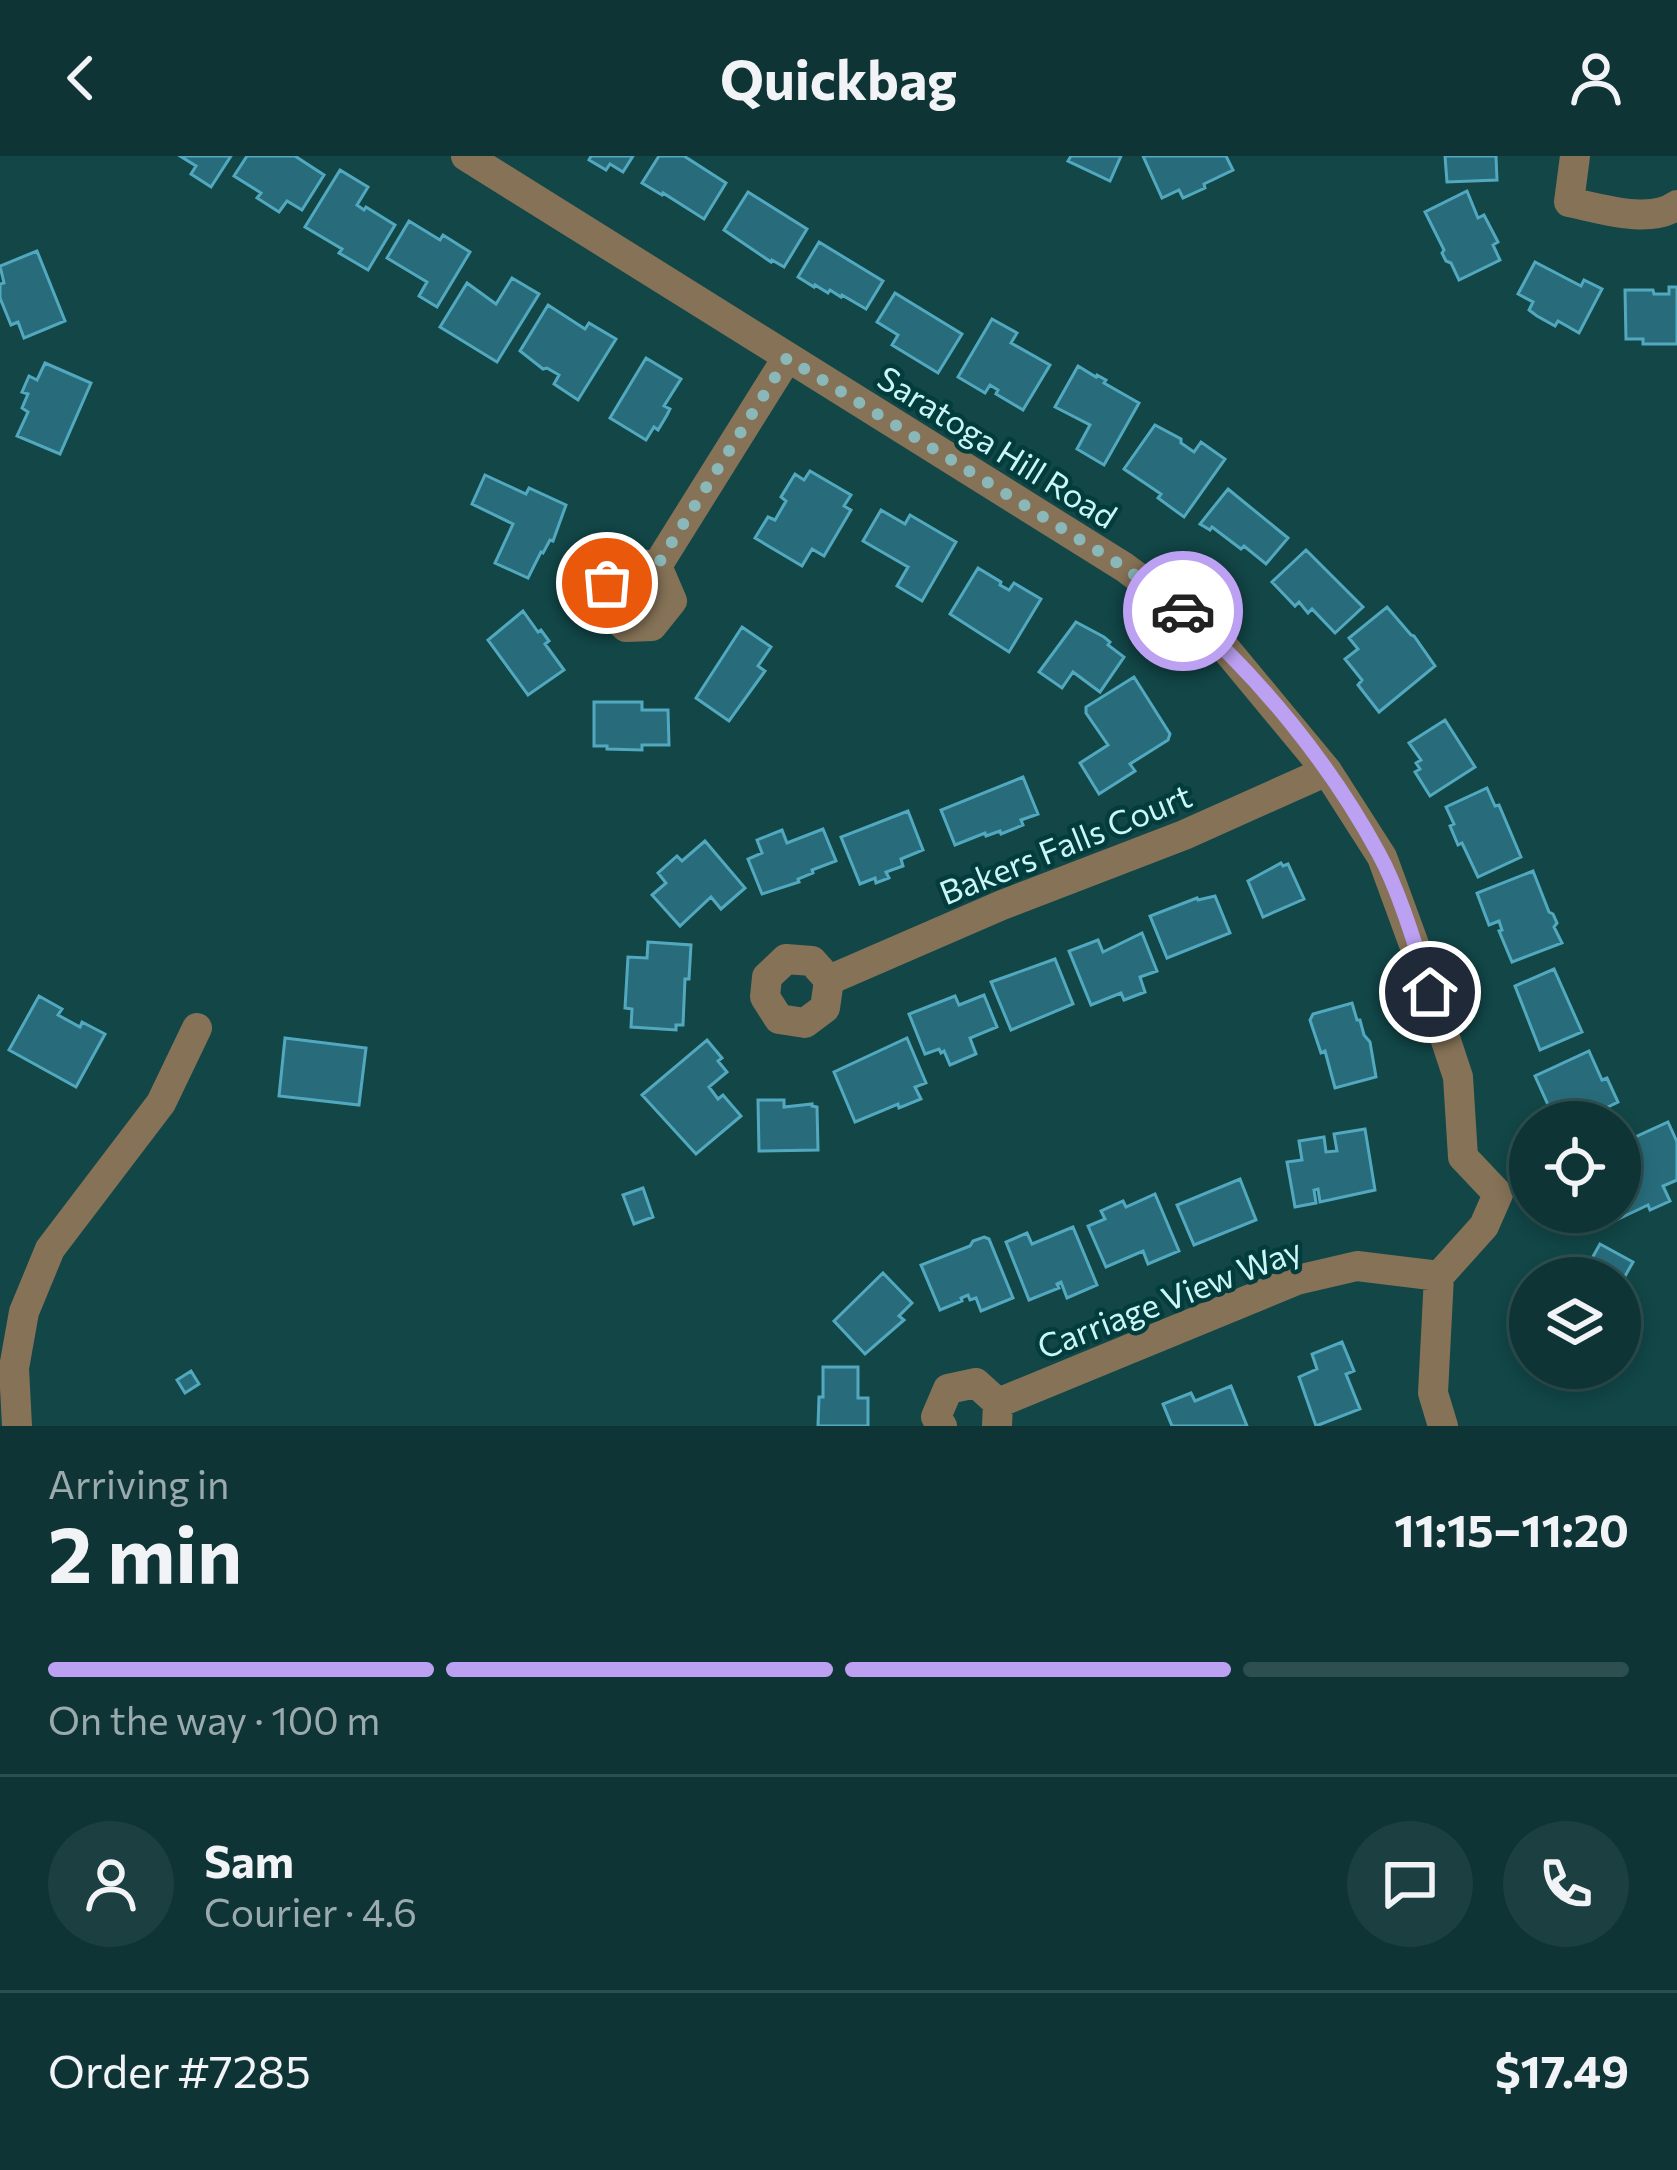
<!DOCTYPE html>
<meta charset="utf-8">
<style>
:root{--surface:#0e3435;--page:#1c3f41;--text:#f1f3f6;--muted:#9baaad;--line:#2e4f50;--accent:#bca0f2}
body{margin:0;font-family:Commissioner,sans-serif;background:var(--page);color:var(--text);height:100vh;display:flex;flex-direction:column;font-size:45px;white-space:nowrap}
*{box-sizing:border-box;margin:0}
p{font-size:39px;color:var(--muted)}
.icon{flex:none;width:66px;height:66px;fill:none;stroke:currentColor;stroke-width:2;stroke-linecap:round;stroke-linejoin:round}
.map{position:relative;height:1270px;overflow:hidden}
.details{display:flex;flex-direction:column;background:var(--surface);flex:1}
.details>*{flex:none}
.tools{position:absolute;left:1509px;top:945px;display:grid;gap:24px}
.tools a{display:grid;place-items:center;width:132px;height:132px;border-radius:50%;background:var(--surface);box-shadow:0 6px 18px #0003,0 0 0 3px var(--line);font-size:60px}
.pin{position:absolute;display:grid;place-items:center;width:102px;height:102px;color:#fff;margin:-51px;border:6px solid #fff;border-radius:50%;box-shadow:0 3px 12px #0007}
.courier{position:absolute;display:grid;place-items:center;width:120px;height:120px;margin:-60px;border:9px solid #bca0f2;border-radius:50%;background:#fff;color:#222;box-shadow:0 3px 15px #0007}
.headline em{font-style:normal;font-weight:700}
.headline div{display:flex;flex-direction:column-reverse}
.headline{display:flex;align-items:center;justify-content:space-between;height:204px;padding:0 48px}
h1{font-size:78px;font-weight:700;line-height:90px}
.bar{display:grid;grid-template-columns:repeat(4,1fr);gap:18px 12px;align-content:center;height:144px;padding:0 48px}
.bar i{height:15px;border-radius:9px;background:var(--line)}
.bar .selected{background:var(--accent)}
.bar p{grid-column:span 4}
.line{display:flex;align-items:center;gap:30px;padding:0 48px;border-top:3px solid var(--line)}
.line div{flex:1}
.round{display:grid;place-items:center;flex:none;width:126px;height:126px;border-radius:63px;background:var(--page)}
header{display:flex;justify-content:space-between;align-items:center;height:156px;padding:0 48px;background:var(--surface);font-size:54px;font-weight:700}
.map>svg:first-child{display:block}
</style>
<header><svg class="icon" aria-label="back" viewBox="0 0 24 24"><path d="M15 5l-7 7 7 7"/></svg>Quickbag<svg class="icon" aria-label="person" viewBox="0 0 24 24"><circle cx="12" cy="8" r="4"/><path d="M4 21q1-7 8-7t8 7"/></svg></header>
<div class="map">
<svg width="1677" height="1270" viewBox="0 0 1677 1270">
<rect width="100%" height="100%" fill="#124647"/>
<!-- building -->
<path fill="#286c7c" stroke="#52a9bf" stroke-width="3" d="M180,0h51l-20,31 -20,-13 5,-8z
M247,0h48l29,19 -22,35 -15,-9 -8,11 -22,-14 4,-5 -27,-17z
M591,0h42l-10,16 -13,-8 -4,6 -17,-10z
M659,0h25l42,27 -22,36 -41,-26 -1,2 -20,-12z
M1071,0h50l-11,25 -42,-20z
M1143,0h83l7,14 -29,14 1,4 -22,10 -4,-8 -17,8z
M1445,0h51l1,24 -50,2z
M340,14l28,17 -11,18 7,5 2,-3 29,18 -27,45 -29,-17 3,-4 -37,-22z
M1467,35l11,27 6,-3 14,27 -5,3 7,15 -41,20 -8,-17 -5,-2 -4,-8 2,-3 -19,-38z
M748,36l59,37 -23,38 -12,-7 -1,2 -47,-32z
M409,65l31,19 3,-5 27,17 -33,55 -18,-11 8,-14 -40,-24z
M819,86l64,39 -17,28 -24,-14 -1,2 -11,-7 -2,3 -13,-8 -1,2 -16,-10z
M37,95l28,70 -41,17 -6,-16 -7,3 -11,-27v-14l4,-1 -4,-17z
M1535,106l46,24 3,-6 18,9 -23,44 -21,-12 -3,5 -18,-10 -8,-6 4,-8 -15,-8z
M512,122l27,16 -42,68 -57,-35 27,-44 29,21z
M1669,131h8v57h-34v-5h-17l-1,-49h28l1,4h15z
M895,137l67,41 -24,39 -46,-28 6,-10 -21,-13z
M548,149l37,24 4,-6 27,16 -38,61 -24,-16 5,-9 -12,-7 -4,1 -23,-18z
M992,163l25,14 -6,10 39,22 -27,45 -27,-16 2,-4 -8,-5 -5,8 -27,-16z
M646,202l35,21 -17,27 6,3 -3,6 -9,15 -4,-3 -8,13 -36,-22z
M45,207l46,20 -31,71 -43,-18 11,-24 -6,-4 6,-14 -6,-2 7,-16 8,4z
M1078,210l18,11 1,-2 9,5 -2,3 35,20 -35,62 -27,-16 13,-24 -35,-18z
M1155,269l26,14v4l13,9 7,-10 24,17 -41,58 -26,-19 3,-4 -37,-25z
M810,315l41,24 -7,11 7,4 -27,46 -12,-7 -10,17 -47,-28 13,-21 7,3 11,-19 -5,-4 14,-23 9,6z
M485,319l41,19 3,-6 37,17 -13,36 -3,-1 -7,13 -2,-1 -13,26 -33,-15 18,-39 -41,-20z
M1228,333l60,49 -22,26 -22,-18 -3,3 -29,-22 -2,3 -10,-6z
M881,354l24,14 5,-9 46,27 -34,59 -25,-15 11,-19 -45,-26z
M1306,394l57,57 -28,26 -23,-24 -4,4 -9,-11 -4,4 -23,-24z
M978,412l23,14 -1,3 9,5 5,-7 27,16 -32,53 -59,-38z
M1387,451l24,28 3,1 21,30 -56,46 -21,-27 4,-5 -17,-21 13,-10 -9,-11z
M523,455l15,21 3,-2 8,11 -4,3 19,26 -36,25 -40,-55z
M1076,466l28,15 6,5 -2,3 16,12 -24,35 -27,-20 -11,16 -23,-16z
M742,471l29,20 -13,19 7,5 -36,50 -33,-23z
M1134,521l36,57 -2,6 -38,24 5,7 -36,23 -19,-31 28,-18 -22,-32v-6z
M594,546h48v8h26l1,35h-27v5l-35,-1v-3h-13z
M1445,564l30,47 -45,29 -15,-24 5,-3 -4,-6 5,-3 -12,-17z
M1023,621l15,37 -17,6 2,5 -22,9 -1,-3 -14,5 -1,-3 -30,12 -14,-35z
M1487,632l8,18 4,-1 22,52 -43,20 -16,-34 -4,2 -8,-19 4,-2 -8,-17z
M908,655l15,39 -22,9 2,7 -17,6 3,6 -13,5 -1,-5 -15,6 -19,-47z
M823,673l13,32 -24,9 1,3 -15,6 1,3 -37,12 -14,-35 14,-6 -5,-13 25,-10 5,13z
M705,685l40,47 -24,21 -10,-12 -31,29 -28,-31 14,-12 -8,-10 19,-17 5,5z
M1281,707l2,3 5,-2 16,35 -41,18 -15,-36z
M1533,715l16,41 4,2 4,9 -3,4 8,16 -50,19 -13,-31 3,-1 -3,-9 -10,4 -12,-32z
M1215,740l15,37 -63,25 -17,-42 47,-18 1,2z
M1142,777l15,38 -17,6 5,15 -21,8 -3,-7 -30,12 -22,-54 29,-11 5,12z
M648,786l43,3 -2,34h-4l-2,46h-7v5l-45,-3 1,-18 -7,-1 3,-51 19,1z
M1055,803l18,45 -62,26 -20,-48z
M1554,813l28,63 -42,18 -25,-64z
M984,839l13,32 -27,11 6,16 -26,11 -6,-14 -3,2 -2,-4 -14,5 -16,-40 46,-18 4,9z
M39,840l23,13 -4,6 22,12 2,-5 23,12 -29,53 -67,-37z
M1352,847l5,17h3l4,15 6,7 6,35 -41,11 -10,-37 -4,2 -11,-33 3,-6z
M285,882l81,10 -7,57 -80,-9z
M907,882l19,45 -11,4 6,12 -22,9 -1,-4 -43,18 -21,-50z
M707,884l15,18 -4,3 9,11 -18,15 9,12 5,-4 18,21 -45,38 -54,-59z
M1589,895l13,29 5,-2 11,24 -10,5 7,15h-51l-9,-18 -6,3 -14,-31z
M758,944h26v7l28,-3v2l5,1 1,43 -59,1z
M1668,966l9,20v38l-14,6 7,15 -20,9 -2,-5 -36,17 -4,-10h12v-68z
M1365,973l10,61 -55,12 -2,-13 -4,1 2,13 -21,4 -8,-45 15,-2 -3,-19 25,-4 2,15 11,-1 -3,-17z
M1240,1023l16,41 -62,25 -17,-40z
M643,1032l10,29 -19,7 -11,-29z
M1155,1038l24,57 -31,13 -5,-13 -37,16 -18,-41 17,-7 -4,-8 22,-10 3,6z
M1073,1071l24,58 -30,13 -6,-16 -4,2 2,4 -30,12 -23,-58 21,-9 5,11z
M984,1081l5,2 24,59 -32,13 -5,-13 -6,2 -2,-5 -7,3 1,3 -22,9 -19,-45 49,-19 3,-5z
M1600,1088l33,18 -13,23v-7h-45l7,-12 4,3z
M883,1117l29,30 -13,13 5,4 -39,34 -31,-33z
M1342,1186l12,29 -8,3 14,35 -44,17 -17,-49 18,-8 -5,-15z
M823,1211h35v31h10v28h-50l1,-29h4z
M191,1215l8,13 -14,9 -8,-13z
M1231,1230l16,40h-75l-9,-22 28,-11 4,8z"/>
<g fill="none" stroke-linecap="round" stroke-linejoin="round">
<!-- minor -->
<path stroke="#857257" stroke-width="30" d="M466,0l658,411 57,42 44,39 102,123 55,86 34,93 42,127 5,80 35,37 -14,32 -45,50 -6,117 10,33
M1575,0l-6,46c30,6 82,23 108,3
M657,410l15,35 -20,25 -26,1 -17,-16 -2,-28 20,-20 30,3 130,-208
M829,824l-4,28 -20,15 -26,-4 -14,-22 2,-20 19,-18 26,2 17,19 173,-75 182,-70 143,-64
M998,1247l299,-123 60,-14 82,10
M17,1270l-3,-58 10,-56 26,-63 111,-146 36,-75
M942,1270l-6,-9 12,-28 28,-6 22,20 -1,23"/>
</g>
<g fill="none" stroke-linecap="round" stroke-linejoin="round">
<!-- done -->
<path stroke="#8ab8b9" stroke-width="12" stroke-dasharray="0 21.6" d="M607,427l20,-20 30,3 130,-208 337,209 59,44"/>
<!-- route -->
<path stroke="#bca0f2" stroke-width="15" d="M1183,455c76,65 148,154 196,243 21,38 38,97 51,138"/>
</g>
<g text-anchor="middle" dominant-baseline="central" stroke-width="9" stroke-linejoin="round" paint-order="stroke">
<!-- street labels -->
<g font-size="33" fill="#cbf6f6" stroke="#023c3c">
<text transform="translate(998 290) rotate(32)">Saratoga Hill Road</text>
<text transform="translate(1065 687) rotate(-22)">Bakers Falls Court</text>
<text transform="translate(1169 1141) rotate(-21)">Carriage View Way</text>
</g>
</g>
</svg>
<div class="tools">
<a><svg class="icon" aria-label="locate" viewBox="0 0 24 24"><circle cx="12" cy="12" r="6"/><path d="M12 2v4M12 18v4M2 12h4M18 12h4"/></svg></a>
<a><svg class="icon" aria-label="layers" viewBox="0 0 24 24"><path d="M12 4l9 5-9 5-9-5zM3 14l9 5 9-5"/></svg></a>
</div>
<div class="pin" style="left:607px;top:427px;background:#ea580c"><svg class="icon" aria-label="bag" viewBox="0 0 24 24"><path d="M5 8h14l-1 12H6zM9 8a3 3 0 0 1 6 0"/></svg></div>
<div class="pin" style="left:1430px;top:836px;background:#1f2937"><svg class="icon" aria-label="home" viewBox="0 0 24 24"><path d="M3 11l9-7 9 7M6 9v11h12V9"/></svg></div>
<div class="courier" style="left:1183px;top:455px"><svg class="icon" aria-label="car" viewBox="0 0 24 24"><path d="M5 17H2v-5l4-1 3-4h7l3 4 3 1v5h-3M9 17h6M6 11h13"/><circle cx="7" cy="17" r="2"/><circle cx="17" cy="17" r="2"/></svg></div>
</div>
<section class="details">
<div class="headline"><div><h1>2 min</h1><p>Arriving in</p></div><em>11:15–11:20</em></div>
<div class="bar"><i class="selected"></i><i class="selected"></i><i class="selected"></i><i></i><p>On the way · 100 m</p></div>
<div class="line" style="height:216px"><a class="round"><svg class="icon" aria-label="person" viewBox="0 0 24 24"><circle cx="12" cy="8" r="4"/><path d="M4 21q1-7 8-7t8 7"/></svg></a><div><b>Sam</b><p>Courier · 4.6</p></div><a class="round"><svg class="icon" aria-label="chat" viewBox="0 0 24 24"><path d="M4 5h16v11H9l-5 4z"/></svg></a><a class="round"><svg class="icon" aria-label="phone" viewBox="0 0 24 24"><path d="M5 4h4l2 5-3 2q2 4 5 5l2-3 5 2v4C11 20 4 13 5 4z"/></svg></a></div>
<div class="line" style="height:156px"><div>Order #7285</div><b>$17.49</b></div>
</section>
